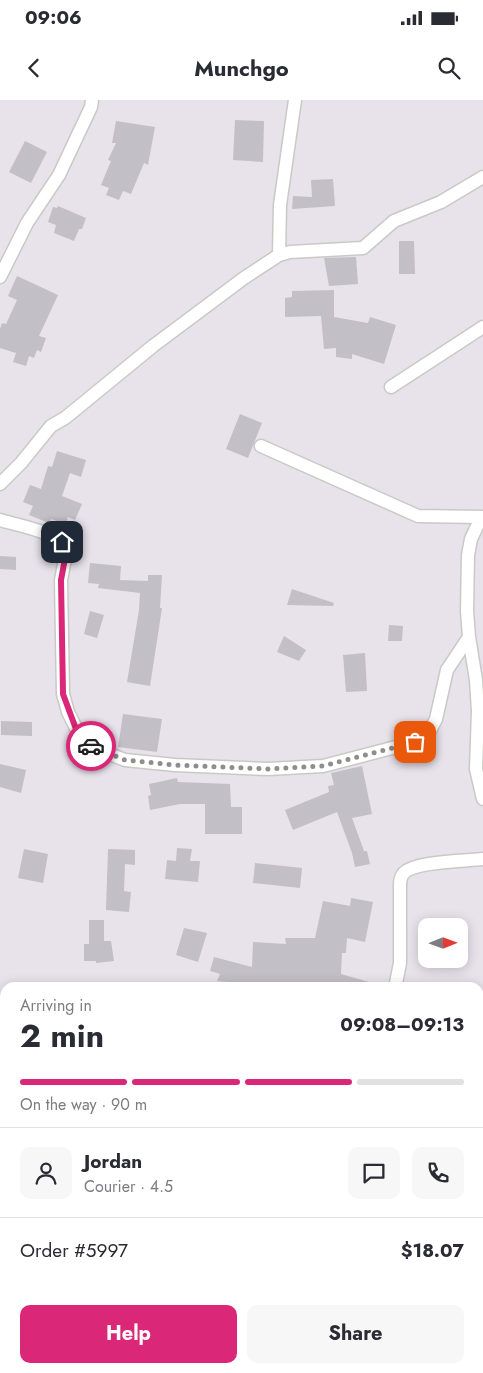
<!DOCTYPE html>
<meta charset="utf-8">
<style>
:root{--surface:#fff;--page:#f7f7f7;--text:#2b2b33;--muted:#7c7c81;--line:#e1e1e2;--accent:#db2777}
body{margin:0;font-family:Jost,sans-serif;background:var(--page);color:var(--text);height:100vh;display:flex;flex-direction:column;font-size:19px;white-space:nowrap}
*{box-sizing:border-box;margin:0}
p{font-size:16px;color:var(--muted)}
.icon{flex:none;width:28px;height:28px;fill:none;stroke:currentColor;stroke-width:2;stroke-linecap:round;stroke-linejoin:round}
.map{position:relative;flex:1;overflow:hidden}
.details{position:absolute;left:0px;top:882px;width:484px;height:391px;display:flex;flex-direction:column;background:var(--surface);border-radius:15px 15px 0 0;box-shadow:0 2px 12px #0003}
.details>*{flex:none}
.needle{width:32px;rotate:89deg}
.fabs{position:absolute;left:418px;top:818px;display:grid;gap:10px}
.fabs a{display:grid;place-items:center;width:50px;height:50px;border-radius:10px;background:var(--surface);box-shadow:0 2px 12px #0003;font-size:25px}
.pin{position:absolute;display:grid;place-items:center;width:42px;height:42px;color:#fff;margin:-21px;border-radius:10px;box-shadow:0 2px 8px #0006}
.courier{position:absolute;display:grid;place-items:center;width:50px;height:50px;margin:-25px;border:4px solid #db2777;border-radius:50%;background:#fff;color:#222;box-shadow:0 1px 6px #0007}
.head em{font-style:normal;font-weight:700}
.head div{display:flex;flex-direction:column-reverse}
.head{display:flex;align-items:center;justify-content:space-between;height:85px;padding:0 20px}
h1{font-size:32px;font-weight:700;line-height:38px}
.bar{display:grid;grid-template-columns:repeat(4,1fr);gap:8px 5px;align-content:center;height:60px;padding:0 20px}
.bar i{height:6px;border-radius:4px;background:var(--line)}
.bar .on{background:var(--accent)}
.bar p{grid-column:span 4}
.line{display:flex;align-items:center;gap:12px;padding:0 20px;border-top:1px solid var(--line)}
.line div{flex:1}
.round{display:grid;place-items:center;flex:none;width:52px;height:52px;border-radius:10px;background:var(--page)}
.cta{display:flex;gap:10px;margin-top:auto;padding:10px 20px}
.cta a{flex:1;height:58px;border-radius:10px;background:var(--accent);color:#fff;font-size:20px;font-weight:700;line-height:58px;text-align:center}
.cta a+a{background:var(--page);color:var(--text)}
.status{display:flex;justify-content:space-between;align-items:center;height:35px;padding:0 25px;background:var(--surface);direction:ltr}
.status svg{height:14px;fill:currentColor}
header{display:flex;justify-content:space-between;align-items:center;height:65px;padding:0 20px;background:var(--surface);font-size:22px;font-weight:700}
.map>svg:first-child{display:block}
</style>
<div class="status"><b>09:06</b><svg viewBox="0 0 49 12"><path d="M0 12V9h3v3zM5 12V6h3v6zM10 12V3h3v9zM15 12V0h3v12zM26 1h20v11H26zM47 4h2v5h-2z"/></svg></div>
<header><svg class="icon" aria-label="back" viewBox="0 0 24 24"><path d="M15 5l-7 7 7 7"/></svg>Munchgo<svg class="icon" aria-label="search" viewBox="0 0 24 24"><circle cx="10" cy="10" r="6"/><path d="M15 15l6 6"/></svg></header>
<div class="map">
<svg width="483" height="1273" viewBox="0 0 483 1273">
<rect width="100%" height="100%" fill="#e8e2eb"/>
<!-- building -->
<path fill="#c2bfc7" d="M235,20l29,1 -1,41 -30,-2z
M116,21l39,6 -7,38 -4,-2 -13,31 -8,-3 -4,9 -13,-5 3,-7 -8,-3 10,-24 -3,-1 8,-17h-4z
M25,41l22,11 -16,31 -22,-11z
M333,79l2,27 -43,3 1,-13 19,1 -1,-17z
M58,106l28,12 -4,11h-3l-5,12 -20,-8 2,-8 -8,-3 5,-15 4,1z
M399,141h15l1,33h-16z
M356,157l2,27 -29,2 -5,-28z
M17,176l41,19 -19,41 7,2 -5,14 -4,-2 -3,8 -5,-2 -3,10 -13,-4 3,-9 -16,-5v-19l2,-6 4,1 11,-24 -9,-4z
M334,190v27l34,6 2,-6 26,8 -12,39 -32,-10v5l-16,-2v-9l-12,1 -3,-33 -36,1v-19l7,-1v-6z
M240,314l22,9 -14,35 -22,-9z
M57,351l29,9 -5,17 -11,-4 -8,23 20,8 -7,16 -7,-3 -2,7 -15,-5 -2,4 -20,-8 4,-9 -10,-4 7,-17 11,4 7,-23 4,1z
M0,456l16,1v13l-16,-1z
M90,463l31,3 -1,14 28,1v-6h14l-2,33h2l-12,78 -23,-4 12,-72 1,-17 -42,-5 1,-4 -11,-1z
M292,489l42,14 -1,3 -46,-1z
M90,511l14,4 -7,23 -13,-4z
M389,525l14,1 -1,15h-14z
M284,536l22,14 -7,11 -22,-9z
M365,553l2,38 -21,1 -3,-37z
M123,614l39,5 -5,33 -39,-5z
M1,621l31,1v14l-31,-1z
M0,664l26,6 -5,23 -21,-6z
M362,666l10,48 -20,4 12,33h3l3,13 -15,3 -3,-14 -15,-41 -44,18 -8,-20 44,-18 -1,-6 6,-1 -3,-12z
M177,678l1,4 52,2 1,23h11v27h-37v-30h-25l-30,6 -2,-14 3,-1 -2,-11z
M177,748l15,1 -2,12h10l-2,21 -33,-3 2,-19 9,1z
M24,749l24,5 -5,29 -25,-5z
M108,749l27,1v15l-10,-1 -1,27 7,1 -2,20 -23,-2z
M255,763l47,5 -2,20 -47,-5z
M351,798l22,4 -8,40 -18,-4 -1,15h-4l-1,21 35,10v4h-84l-75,-7 3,-7 -10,-3 4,-14 38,10 1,-25 33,2 -1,-6h30l8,-37 27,5z
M89,820h15v21h7l3,20 -18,2v-2h-12v-17h5z
M184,828l23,5 -9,29 -22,-7z"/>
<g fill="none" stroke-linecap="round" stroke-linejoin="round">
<defs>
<path id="street" d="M279,155l1,-50 15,-105
M0,177l27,-54 32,-48 32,-68 1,-7
M391,287l92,-60
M261,346l157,70 65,1
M0,384l21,-21 30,-37 14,-8 88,-72 91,-68 35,-23 11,-3 73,-4 31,-27 47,-19 42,-25
M481,418l-10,21 -3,16 -1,56 2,26 7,43 2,31 -2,58 7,30
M0,420c20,6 54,11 67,28l-6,32 2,114 5,18 14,28 12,8 31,12 50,5 93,4 55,-3 92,-24 15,-11 6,-12 11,-49 22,-33
M395,888l5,-25v-78c0,-3 1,-9 3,-11 9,-13 64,-13 80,-15
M479,964l4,-4
M393,1269l1,4"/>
</defs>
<!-- street casing -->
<use href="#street" stroke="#c8cbc5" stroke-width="15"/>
<!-- street -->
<use href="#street" stroke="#fff" stroke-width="12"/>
</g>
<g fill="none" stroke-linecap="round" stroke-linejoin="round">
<!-- done -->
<path stroke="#8e8e8d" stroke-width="5" stroke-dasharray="0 9" d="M91,646l34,14 50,5 93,4 55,-3 92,-24"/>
<!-- route -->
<path stroke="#db2777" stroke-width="6" d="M62,442l5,6 -6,32 2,114 13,35 6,11 9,6"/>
</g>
</svg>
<div class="fabs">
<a><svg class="needle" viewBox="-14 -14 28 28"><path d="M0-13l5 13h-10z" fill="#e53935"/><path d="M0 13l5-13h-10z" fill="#7c7c81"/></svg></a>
</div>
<div class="pin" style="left:415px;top:642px;background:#ea580c"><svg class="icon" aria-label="bag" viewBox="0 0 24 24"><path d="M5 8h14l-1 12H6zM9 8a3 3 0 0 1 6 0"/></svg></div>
<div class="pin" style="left:62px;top:442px;background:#1f2937"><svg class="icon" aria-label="home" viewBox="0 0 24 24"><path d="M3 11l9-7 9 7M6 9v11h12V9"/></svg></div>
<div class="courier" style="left:91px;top:646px"><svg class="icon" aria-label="car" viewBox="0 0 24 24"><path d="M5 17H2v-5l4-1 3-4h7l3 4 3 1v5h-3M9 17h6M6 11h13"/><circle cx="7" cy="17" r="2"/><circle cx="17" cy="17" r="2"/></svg></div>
<section class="details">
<div class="head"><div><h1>2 min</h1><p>Arriving in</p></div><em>09:08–09:13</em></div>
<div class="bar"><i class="on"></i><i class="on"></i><i class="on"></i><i></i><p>On the way · 90 m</p></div>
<div class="line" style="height:90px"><a class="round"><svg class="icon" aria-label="person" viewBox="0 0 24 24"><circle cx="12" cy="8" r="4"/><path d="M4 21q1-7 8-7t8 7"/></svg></a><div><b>Jordan</b><p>Courier · 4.5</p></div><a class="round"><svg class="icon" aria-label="chat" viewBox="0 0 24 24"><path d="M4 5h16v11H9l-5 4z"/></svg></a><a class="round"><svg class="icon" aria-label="phone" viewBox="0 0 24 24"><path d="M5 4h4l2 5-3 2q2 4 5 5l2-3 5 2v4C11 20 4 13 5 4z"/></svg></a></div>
<div class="line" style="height:65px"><div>Order #5997</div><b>$18.07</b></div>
<div class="cta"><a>Help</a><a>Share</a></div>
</section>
</div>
